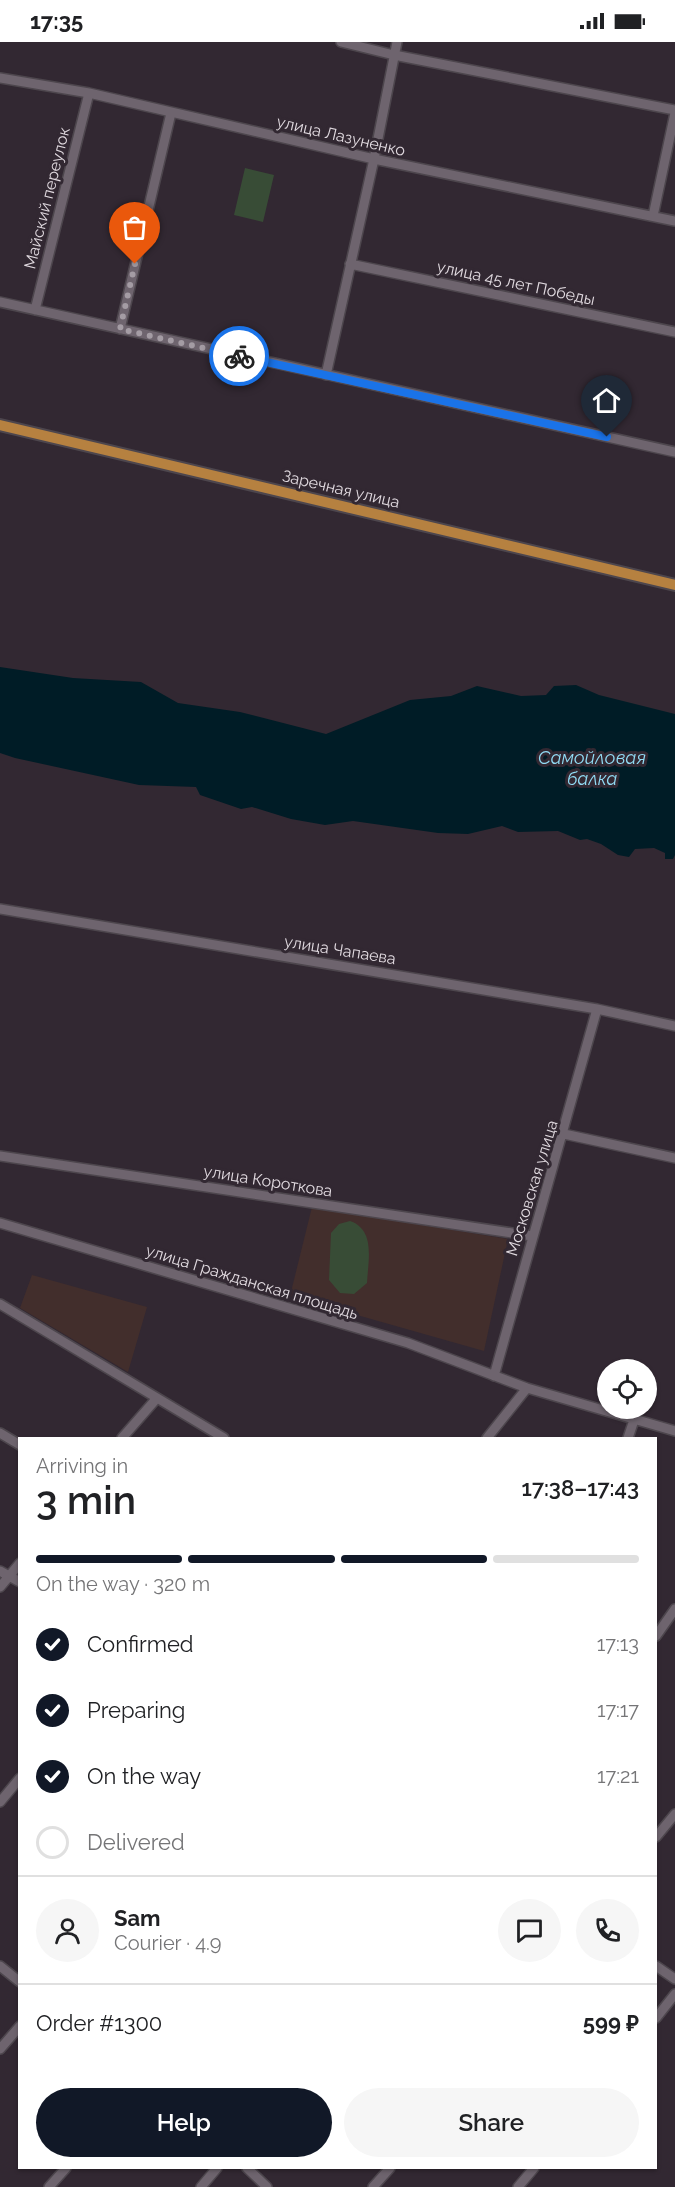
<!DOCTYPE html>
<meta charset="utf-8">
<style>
:root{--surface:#fff;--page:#f6f6f6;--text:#202124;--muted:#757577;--line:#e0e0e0;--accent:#111827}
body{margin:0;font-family:Raleway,sans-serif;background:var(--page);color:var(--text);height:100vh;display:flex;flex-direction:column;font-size:22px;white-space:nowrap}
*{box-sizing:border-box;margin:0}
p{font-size:20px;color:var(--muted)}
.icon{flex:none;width:33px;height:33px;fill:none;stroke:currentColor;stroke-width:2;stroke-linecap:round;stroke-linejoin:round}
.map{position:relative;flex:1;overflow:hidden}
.panel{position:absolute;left:18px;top:1395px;width:639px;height:732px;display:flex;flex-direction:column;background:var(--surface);border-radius:0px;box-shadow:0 2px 4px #0004}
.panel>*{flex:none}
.fabs{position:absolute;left:597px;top:1317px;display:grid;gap:12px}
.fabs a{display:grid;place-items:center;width:60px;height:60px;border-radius:50%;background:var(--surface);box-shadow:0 2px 4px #0004;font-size:30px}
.pin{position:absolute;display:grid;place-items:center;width:51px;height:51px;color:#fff;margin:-62px -26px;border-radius:50% 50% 50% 0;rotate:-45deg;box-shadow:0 0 6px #0007}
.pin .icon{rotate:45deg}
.courier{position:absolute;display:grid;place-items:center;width:60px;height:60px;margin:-30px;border:4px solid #1a73e8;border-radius:50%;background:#fff;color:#222;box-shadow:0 2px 8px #0007}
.head em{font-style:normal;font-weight:600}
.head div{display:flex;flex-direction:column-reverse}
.head{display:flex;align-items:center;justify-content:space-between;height:102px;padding:0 18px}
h1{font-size:39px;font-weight:600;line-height:45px}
.bar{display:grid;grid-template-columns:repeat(4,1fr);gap:9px 6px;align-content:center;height:72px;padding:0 18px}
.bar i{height:8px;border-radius:4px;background:var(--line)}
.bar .active{background:var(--accent)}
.bar p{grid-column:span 4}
.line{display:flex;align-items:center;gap:15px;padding:0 18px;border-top:2px solid var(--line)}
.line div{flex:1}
.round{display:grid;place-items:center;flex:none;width:63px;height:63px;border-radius:32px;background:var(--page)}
ol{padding:0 18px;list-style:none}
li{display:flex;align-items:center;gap:18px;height:66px}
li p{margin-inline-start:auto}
li .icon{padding:6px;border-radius:50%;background:var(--accent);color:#fff;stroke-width:4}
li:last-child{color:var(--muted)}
li i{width:33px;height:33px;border:3px solid var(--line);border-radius:50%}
.primary-button{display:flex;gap:12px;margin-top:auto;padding:12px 18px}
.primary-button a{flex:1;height:69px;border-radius:36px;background:var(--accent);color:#fff;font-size:24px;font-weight:600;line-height:69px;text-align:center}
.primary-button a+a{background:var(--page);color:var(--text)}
.status{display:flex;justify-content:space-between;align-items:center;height:42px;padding:0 30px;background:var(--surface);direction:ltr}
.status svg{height:16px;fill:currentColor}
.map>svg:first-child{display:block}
</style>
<div class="status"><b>17:35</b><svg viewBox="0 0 49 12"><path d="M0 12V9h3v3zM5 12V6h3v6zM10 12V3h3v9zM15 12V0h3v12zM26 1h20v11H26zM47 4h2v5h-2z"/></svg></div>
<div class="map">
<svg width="675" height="2145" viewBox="0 0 675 2145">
<rect width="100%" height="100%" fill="#322832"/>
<!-- education -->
<path fill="#422e2c" d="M312,1165l196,32 -24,112 -194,-55z
M32,1233l115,32 -19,65 -108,-64z"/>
<!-- green -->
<path fill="#384c36" d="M245,126l29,7 -11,47 -29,-7z
M350,1179c26,9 18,40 17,62l-13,11 -14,-1 -11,-13 2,-47 8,-9z"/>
<!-- water -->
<path fill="#001c26" d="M0,625l73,11 68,4 37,21 62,9 86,22 84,-34 41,-4 26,-10 44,10 25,-1 8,-9 22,-1 23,10 76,19v141l-2,4h-8v-6l-11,-5 -19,1 -6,8 -11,-2 -17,-11 -14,-5 -7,1 -22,-9 -40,1 -16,-6 -34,8 -30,-1 -85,-12 -28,4 -34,-6 -39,-12 -11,2 -41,-14 -4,-8 -57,-2 -124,-27 -15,-5z"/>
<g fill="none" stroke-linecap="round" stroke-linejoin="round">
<defs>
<path id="minor" d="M341,0l53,13 281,55
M0,36l89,15 285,66 301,62
M653,174l22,-103
M350,222l325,68
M0,260l675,150
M35,268l54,-217
M120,287l51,-216
M326,333l48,-216 23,-117
M0,867l597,100 78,17
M564,1092l111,24
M0,1114l532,80
M0,1181l408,120 119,45 148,43
M0,1262l224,134
M494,1334l103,-367
M0,1391l20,12
M122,1396l35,-40
M487,1396l40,-50
M628,1396l6,-18
M0,1529l20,11
M0,1545l20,-24
M656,1594l19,-27
M0,1760l20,-24
M656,1795l19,-23
M0,1924l20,16
M656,1924l19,13
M656,1976l19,-24
M0,2007l20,-23
M247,2126l20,19
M49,2145l17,-19
M201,2145l16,-19
M373,2145l17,-19
M518,2145l16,-19"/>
<path id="major" d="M0,383l675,160"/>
</defs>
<!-- minor casing -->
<use href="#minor" stroke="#4d464d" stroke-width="12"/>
<!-- major casing -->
<use href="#major" stroke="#4d464d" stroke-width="14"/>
<!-- minor -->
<use href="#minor" stroke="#6e646e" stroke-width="9"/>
<!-- major -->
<use href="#major" stroke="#b68140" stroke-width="10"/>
</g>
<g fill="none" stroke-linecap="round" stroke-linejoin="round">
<!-- done -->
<path stroke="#a49ca4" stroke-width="6" stroke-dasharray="0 10.8" d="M135,222l-15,65 119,27"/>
<!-- route -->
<path stroke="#1a73e8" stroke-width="8" d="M239,314l368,81"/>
</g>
<g text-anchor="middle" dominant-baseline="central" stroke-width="6" stroke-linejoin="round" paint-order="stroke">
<!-- street labels -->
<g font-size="16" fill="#e2dbe1" stroke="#322832">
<text transform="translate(341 94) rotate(13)">улица Лазуненко</text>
<text transform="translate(47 156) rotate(-76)">Майский переулок</text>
<text transform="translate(516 241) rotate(12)">улица 45 лет Победы</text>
<text transform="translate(341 447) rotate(13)">Заречная улица</text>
<text transform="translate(340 908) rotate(9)">улица Чапаева</text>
<text transform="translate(268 1139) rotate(9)">улица Короткова</text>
<text transform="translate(532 1146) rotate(-73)">Московская улица</text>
<text transform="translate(252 1240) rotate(17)">улица Гражданская площадь</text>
</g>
<!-- water labels -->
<g font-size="18" font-style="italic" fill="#91dcf5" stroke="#322832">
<text x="592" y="715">Самойловая<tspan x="592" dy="21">балка</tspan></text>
</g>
</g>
</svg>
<div class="fabs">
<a><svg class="icon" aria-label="locate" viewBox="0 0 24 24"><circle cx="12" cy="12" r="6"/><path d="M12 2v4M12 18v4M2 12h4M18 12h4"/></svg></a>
</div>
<div class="pin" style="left:135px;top:222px;background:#ea580c"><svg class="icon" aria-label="bag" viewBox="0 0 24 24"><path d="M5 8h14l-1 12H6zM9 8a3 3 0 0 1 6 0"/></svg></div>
<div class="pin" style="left:607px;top:395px;background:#1f2937"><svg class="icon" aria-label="home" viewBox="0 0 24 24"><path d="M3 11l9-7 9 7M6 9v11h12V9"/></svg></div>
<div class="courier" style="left:239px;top:314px"><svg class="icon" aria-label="bike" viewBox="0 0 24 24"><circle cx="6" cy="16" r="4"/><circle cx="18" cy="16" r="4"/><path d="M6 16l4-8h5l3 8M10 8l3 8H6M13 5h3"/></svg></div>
<section class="panel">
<div class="head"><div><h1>3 min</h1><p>Arriving in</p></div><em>17:38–17:43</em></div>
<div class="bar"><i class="active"></i><i class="active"></i><i class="active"></i><i></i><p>On the way · 320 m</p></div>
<ol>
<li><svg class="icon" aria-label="check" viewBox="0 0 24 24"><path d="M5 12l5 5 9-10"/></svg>Confirmed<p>17:13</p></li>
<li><svg class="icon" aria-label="check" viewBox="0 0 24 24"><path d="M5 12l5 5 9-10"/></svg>Preparing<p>17:17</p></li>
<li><svg class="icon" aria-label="check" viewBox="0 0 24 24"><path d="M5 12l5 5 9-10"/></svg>On the way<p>17:21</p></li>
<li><i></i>Delivered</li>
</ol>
<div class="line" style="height:108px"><a class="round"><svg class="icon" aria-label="person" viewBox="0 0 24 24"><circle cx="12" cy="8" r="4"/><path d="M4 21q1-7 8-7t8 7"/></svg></a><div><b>Sam</b><p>Courier · 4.9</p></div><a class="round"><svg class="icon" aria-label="chat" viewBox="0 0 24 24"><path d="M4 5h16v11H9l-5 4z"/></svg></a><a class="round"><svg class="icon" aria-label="phone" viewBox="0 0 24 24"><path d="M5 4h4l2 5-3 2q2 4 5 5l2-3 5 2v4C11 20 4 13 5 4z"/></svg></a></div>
<div class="line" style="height:78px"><div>Order #1300</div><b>599 ₽</b></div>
<div class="primary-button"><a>Help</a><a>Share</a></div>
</section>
</div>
